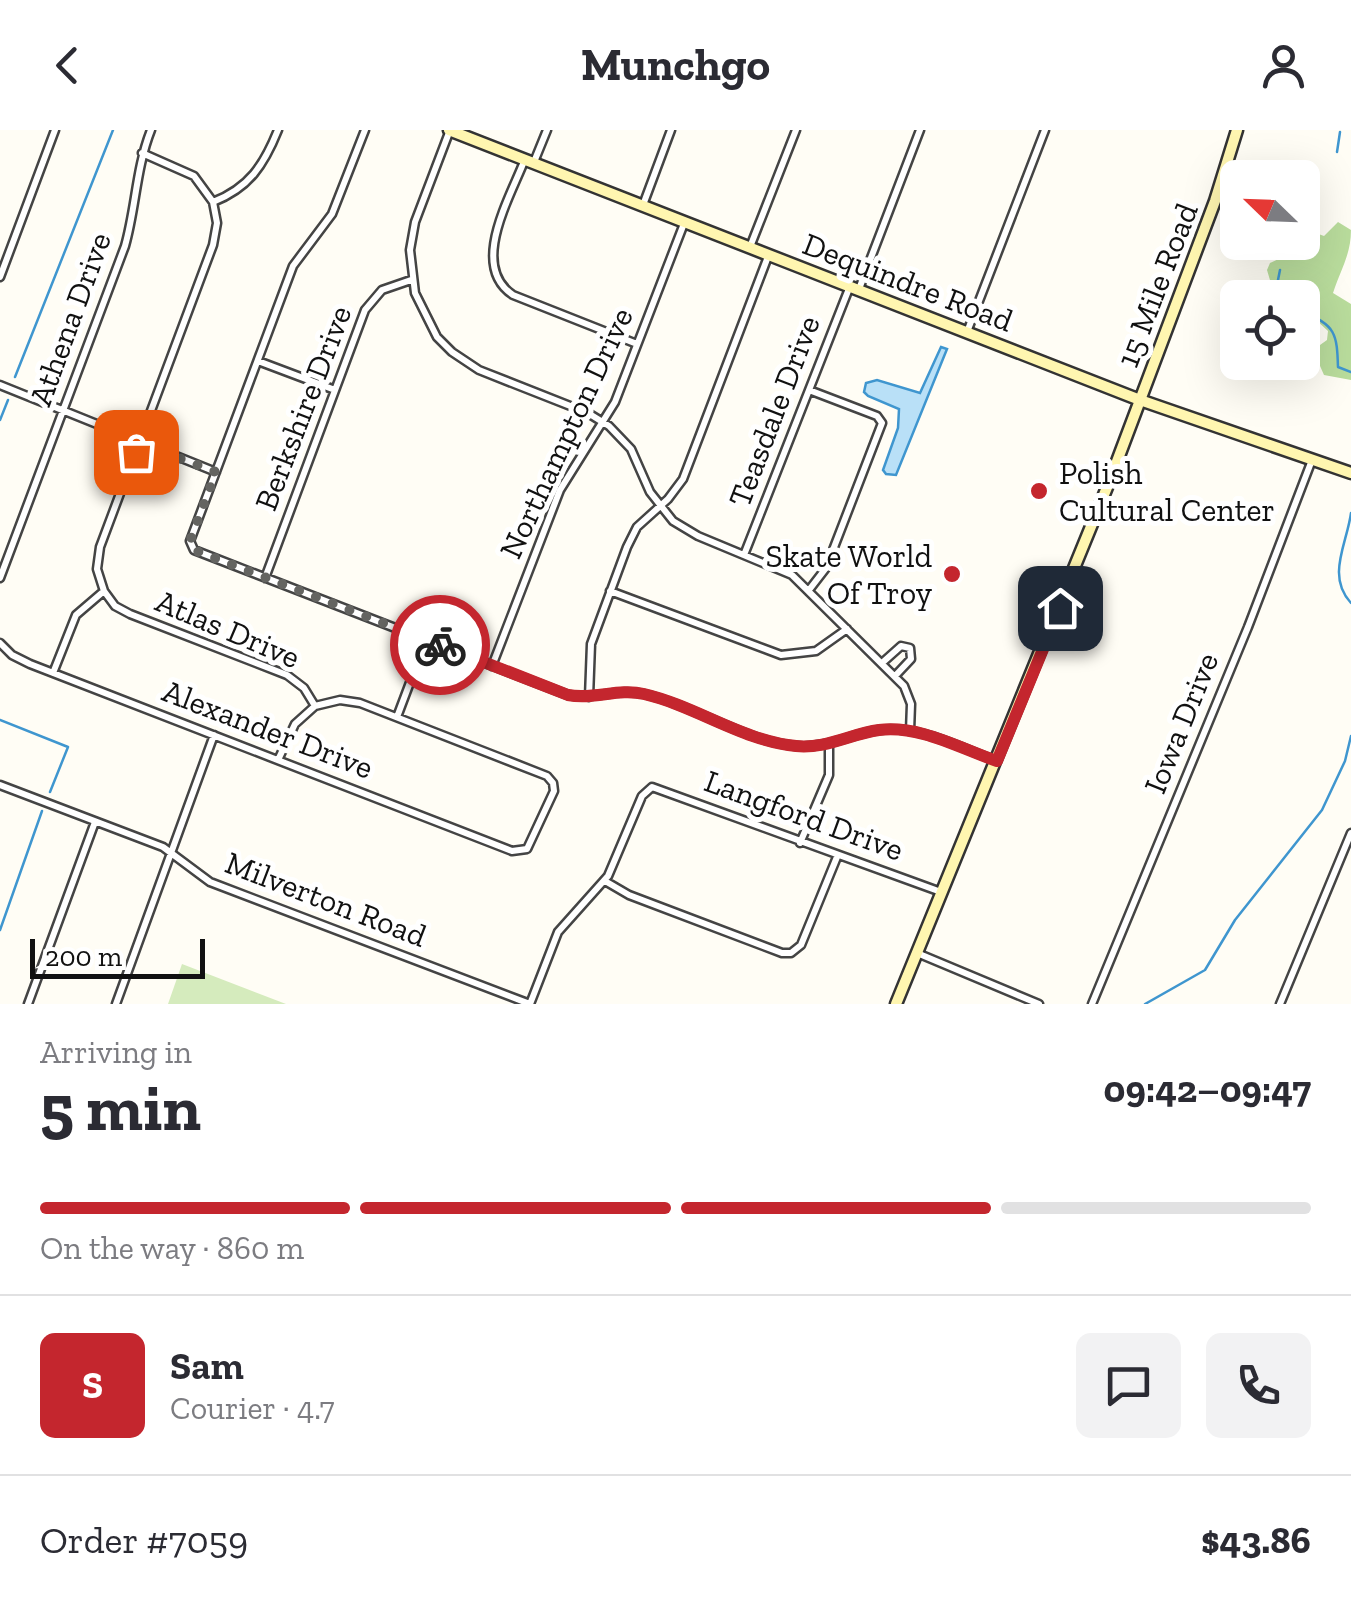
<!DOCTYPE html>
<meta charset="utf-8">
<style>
:root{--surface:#fff;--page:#f2f2f3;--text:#2b2b33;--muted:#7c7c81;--line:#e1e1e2;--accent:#c4262e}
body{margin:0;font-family:"Zilla Slab",serif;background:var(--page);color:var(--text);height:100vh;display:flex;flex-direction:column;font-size:38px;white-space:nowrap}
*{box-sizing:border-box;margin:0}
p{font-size:32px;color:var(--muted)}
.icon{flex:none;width:55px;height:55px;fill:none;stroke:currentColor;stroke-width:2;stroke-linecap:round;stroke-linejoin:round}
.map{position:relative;height:874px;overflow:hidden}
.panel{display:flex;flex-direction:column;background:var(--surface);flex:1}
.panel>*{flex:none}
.needle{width:65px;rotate:293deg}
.tools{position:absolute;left:1220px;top:30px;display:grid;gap:20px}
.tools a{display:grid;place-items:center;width:100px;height:100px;border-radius:15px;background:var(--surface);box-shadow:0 10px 40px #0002;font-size:50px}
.scale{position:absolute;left:30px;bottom:25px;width:175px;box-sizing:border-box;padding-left:10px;border:5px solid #111;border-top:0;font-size:28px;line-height:35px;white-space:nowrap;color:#111;-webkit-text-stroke:8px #fff;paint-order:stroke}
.pin{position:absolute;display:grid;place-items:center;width:85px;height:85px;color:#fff;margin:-42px;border-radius:20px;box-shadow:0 5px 15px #0006}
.courier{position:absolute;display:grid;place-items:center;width:100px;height:100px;margin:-50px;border:8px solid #c4262e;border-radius:50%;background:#fff;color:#222;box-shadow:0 2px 12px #0007}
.overview em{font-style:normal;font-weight:700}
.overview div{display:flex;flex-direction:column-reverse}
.overview{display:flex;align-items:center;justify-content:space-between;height:170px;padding:0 40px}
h1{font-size:65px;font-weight:700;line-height:75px}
.bar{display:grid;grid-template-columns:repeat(4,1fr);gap:15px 10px;align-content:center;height:120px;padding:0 40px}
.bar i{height:12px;border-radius:8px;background:var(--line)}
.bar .on{background:var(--accent)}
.bar p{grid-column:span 4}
.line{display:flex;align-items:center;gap:25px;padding:0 40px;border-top:2px solid var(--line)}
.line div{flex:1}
.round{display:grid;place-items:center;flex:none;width:105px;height:105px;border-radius:15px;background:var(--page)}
header{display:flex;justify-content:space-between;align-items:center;height:130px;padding:0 40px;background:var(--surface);font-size:45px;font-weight:700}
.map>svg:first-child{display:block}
</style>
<header><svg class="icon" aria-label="back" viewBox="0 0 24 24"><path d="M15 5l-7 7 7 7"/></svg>Munchgo<svg class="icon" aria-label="person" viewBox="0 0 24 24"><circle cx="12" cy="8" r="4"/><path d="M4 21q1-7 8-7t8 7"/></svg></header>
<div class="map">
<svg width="1351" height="874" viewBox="0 0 1351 874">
<rect width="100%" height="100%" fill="#fffdf5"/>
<!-- green -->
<path fill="#d5ebbd" d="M182,834l104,40h-118z"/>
<!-- forest -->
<path fill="#b9dc9c" d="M1338,92l13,8c0,24 -10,39 -18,63l18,11v76l-27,-5 -11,-25 14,-10 1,-9 -13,-12 -12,-4 -1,-17 -27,-1 -8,-27 3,-7 26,-12 8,-14 9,-5 11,4z"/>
<!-- water -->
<path fill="#b9e0f7" stroke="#3f96cf" stroke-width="2.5" d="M941,217l6,2 -51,126 -10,-1 -3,-4 15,-42 1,-19 -31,-13 -4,-4 2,-9 11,-3 43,13z"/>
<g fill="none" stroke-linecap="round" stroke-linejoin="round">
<!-- stream -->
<path stroke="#3f96cf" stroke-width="2.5" d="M1337,22l3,-20
M1280,140l-2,10 2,18
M1302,182c34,12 35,23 36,55l13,5
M15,247l98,-247
M0,290l8,-20
M1351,383c-4,31 -25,63 0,90
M0,590l68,27 -18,45
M0,800l42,-119
M1145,874l60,-34 30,-50 87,-110 23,-49 6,-25"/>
<defs>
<path id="street" d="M365,0l-33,84 -39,52 -103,275 4,9 374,145c26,5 50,-7 76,-1 52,12 99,47 152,52 30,3 54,-12 83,-16 41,-5 81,18 118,31
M450,0l-35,92 -5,28 5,43 22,44 15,15 27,18 109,43 21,13 22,23 19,43 23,29 25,15 94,39 112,111 7,18 -1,27
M142,23l52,23 19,26
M525,29c-15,39 -56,107 -12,136l124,49
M534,32l13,-32
M643,75l28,-75
M750,117l46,-117
M0,147l55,-147
M859,159l61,-159
M967,202l78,-202
M258,231l77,29
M0,255l216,87
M744,425l106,-269
M0,448l125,-332c11,-39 11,-78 26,-116
M265,448l100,-268 17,-20 29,-10
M809,460l17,-22 56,-145 -5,-7 -68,-26
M610,461l171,64 35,-4 31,-22
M0,513l12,12 18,9 482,187 15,-2 27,-58 -1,-8 -6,-7 -187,-73 -20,-3 -25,6 -11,-18 -17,-13 -157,-61 -15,-8 -11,-15
M882,533l19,-17 9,2 1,11 -16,17
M492,536l68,-176 55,-88 70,-181
M53,543l23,-58 28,-24 -7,-22 3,-22 113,-302 4,-22 -4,-21c36,-14 51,-37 65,-72
M589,567l2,-53 36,-97 10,-20 31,-28 15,-20 86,-225
M397,587l29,-77
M278,630l17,-36 20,-18
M0,655l163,62 47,35 320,122
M800,713l29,-68v-30
M605,751l24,14 153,58h9l10,-8 36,-88
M917,823l122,51
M28,874l67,-182
M116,874l98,-269
M530,874l28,-72 50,-56 34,-80 10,-9 289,105
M1092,874l156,-377 64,-167
M1280,874l71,-171"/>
<path id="secondary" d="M449,0l691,270 211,73
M896,874l214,-524 105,-279 22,-71"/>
</defs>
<!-- street casing -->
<use href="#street" stroke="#444" stroke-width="11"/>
<!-- secondary casing -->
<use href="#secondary" stroke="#333" stroke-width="15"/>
<!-- street -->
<use href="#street" stroke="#fff" stroke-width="6"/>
<!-- secondary -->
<use href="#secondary" stroke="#fff6b0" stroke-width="10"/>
</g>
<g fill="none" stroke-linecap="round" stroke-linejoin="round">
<!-- done -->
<path stroke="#646461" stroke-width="10" stroke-dasharray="0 18" d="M136,322l3,-9 77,29 -26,69 4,9 246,95"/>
<!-- route -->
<path stroke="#c4262e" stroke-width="12" d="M440,515l128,50c26,5 50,-7 76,-1 52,12 99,47 152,52 30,3 54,-12 83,-16 41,-5 80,18 118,31l63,-153"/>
</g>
<!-- markers -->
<g fill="#c4262e" stroke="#fff" stroke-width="4">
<circle cx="1039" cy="361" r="10"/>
<circle cx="952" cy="444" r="10"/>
</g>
<g text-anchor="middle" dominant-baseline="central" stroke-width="10" stroke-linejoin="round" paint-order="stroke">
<!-- street labels -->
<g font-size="32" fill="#111" stroke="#fff">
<text transform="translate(908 152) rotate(21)">Dequindre Road</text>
<text transform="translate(1157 155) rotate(-69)">15 Mile Road</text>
<text transform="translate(70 189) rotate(-70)">Athena Drive</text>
<text transform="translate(303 278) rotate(-69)">Berkshire Drive</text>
<text transform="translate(774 281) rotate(-69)">Teasdale Drive</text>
<text transform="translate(566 303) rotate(-65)">Northampton Drive</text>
<text transform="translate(228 499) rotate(23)">Atlas Drive</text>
<text transform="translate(1181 593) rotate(-68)">Iowa Drive</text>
<text transform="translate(268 599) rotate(21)">Alexander Drive</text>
<text transform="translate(804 685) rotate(20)">Langford Drive</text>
<text transform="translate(326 769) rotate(21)">Milverton Road</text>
</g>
<!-- poi labels -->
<g font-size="32" fill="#111" stroke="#fff" text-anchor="start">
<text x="1059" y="343">Polish<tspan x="1059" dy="37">Cultural Center</tspan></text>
<text x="932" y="426" text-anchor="end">Skate World<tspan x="932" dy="37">Of Troy</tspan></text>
</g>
</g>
</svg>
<div class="tools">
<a><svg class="needle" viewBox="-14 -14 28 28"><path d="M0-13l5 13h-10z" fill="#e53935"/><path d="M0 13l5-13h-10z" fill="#7c7c81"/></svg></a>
<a><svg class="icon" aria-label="locate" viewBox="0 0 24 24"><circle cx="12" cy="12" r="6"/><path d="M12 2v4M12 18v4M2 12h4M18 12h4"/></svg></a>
</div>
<div class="scale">200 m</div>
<div class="pin" style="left:136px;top:322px;background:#ea580c"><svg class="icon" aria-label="bag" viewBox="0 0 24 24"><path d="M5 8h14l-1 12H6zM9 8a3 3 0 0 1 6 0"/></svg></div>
<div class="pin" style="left:1060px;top:478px;background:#1f2937"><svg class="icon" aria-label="home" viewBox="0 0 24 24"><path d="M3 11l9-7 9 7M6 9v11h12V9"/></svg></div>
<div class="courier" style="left:440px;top:515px"><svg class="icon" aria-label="bike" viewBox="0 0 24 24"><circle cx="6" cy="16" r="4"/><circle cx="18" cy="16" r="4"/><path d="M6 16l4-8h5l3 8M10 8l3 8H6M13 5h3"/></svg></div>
</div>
<section class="panel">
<div class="overview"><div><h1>5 min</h1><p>Arriving in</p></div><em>09:42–09:47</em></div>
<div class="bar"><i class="on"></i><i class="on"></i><i class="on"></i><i></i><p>On the way · 860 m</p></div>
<div class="line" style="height:180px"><b class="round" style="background:var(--accent);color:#fff">S</b><div><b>Sam</b><p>Courier · 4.7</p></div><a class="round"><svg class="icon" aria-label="chat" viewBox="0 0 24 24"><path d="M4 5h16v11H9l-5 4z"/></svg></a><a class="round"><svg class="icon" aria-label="phone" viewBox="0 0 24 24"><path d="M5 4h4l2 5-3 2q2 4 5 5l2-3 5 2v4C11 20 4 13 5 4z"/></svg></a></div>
<div class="line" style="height:130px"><div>Order #7059</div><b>$43.86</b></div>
</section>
